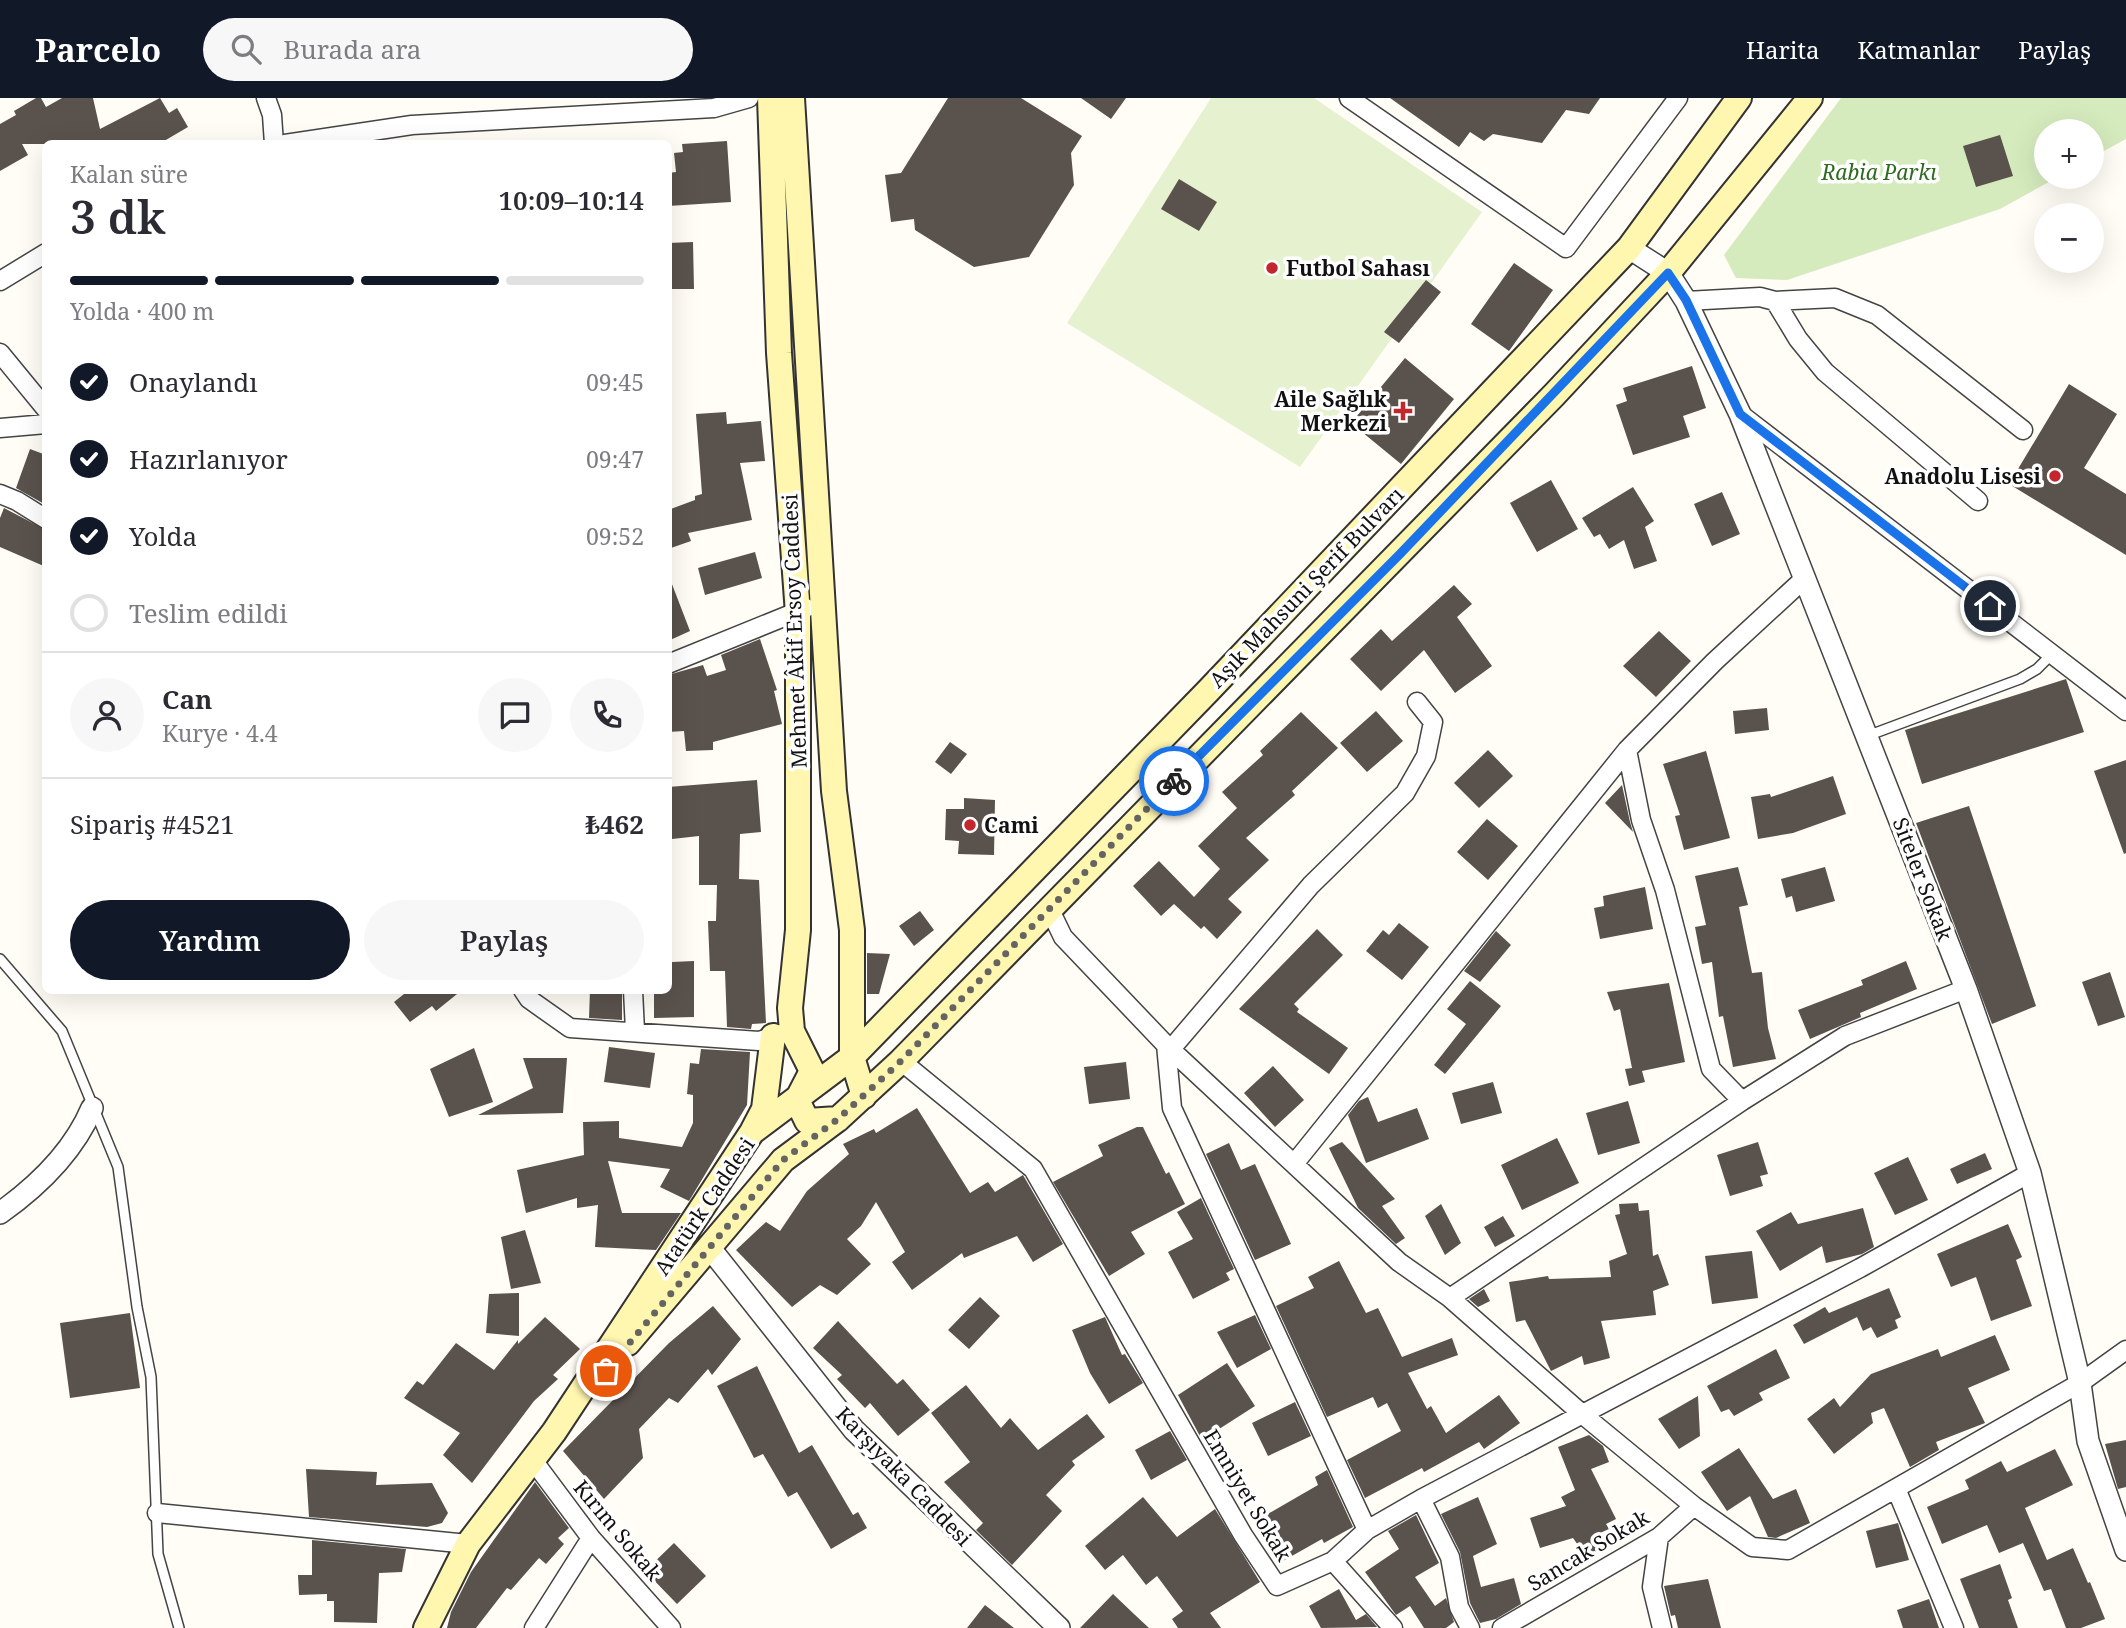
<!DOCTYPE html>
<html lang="tr">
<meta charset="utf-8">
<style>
:root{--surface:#fff;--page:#f7f7f7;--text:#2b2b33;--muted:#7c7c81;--line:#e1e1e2;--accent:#111827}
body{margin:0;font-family:"Noto Serif",serif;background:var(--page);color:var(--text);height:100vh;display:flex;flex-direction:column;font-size:26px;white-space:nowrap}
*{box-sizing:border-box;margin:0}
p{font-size:23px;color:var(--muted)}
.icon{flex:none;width:38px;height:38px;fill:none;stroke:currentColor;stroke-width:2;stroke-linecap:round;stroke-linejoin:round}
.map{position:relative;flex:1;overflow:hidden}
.side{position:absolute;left:42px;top:42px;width:630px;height:854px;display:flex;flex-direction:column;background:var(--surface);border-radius:10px;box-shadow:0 7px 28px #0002}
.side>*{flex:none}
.controls{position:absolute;left:2034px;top:21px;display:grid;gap:14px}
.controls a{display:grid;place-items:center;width:70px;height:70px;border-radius:50%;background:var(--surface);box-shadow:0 7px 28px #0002;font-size:35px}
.pin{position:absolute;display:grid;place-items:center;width:60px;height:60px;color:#fff;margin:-30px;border:4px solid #fff;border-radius:50%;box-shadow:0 2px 7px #0007}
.courier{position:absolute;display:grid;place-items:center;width:70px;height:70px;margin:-35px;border:5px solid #1a73e8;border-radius:50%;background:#fff;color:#222;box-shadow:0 2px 9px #0007}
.head em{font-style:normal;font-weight:600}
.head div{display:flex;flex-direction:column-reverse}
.head{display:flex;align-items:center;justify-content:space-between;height:119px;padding:0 28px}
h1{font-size:46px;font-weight:600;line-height:52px}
.bar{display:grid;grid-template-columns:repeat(4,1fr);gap:10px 7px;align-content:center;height:84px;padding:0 28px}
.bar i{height:9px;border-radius:5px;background:var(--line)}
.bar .selected{background:var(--accent)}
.bar p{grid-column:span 4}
.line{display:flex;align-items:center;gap:18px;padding:0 28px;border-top:2px solid var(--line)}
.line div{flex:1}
.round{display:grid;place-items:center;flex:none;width:74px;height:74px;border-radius:37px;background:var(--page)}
ol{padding:0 28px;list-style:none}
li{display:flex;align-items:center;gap:21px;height:77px}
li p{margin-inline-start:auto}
li .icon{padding:7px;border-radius:50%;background:var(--accent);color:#fff;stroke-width:4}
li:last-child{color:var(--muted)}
li i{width:38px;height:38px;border:4px solid var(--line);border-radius:50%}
.primary-button{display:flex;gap:14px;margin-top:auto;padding:14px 28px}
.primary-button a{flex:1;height:80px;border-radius:42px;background:var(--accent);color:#fff;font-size:28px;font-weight:600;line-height:80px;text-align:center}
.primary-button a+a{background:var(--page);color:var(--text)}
header{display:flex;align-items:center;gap:42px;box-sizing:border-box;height:98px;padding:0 35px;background:var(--accent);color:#fff}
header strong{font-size:33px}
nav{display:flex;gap:38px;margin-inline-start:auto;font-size:24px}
.search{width:490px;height:63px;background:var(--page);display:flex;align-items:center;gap:18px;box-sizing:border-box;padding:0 24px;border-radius:38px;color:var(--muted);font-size:26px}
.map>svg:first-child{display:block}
</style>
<header>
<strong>Parcelo</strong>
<div class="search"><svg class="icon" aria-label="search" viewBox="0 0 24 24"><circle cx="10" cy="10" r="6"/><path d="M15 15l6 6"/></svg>Burada ara</div>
<nav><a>Harita</a><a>Katmanlar</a><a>Paylaş</a></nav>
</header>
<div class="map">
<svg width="2126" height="1530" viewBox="0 0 2126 1530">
<rect width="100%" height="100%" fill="#fffdf5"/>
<!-- green -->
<path fill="#d5ebbd" d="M1841,0h285v41l-35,19v-27h-45v46h12l-58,32 -213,71 -51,-2 -12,-23z"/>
<!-- pitch -->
<path fill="#e6f2cf" d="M1211,0h103l168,114 -182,255 -233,-144z"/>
<!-- building -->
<path fill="#5a524d" d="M36,0h5l5,9 16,-9h31l7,31 60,-31 9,15 8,-5 11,19 -29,17h-137l6,11 -28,16v-47l16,-9 -2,-4z
M948,0h73l61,38 -11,17 3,32 -45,72 -55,10 -59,-37 -1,-11 -23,3 -6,-47 16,-2z
M1081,0h45l-15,21z
M1390,0h210l-11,16 -23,-4 -24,33 -49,-9 -9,7 -14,-9 -11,15z
M2000,37l13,41 -37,11 -13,-41z
M727,43l4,61 -63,4v-33l8,-1 -2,-19 9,-1 -1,-8z
M1179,81l38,23 -18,29 -38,-22z
M693,144l1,47h-26v-46z
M1514,165l39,27 -44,61 -38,-27z
M1426,182l15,12 -42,51 -15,-11z
M1405,260l49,41 -53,65 -50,-41z
M1692,268l14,42 -23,8 7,21 -57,18 -17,-50 11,-4 -4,-13z
M2069,286l48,30 -33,54 42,26v61l-117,-71z
M726,314l1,12 34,-3 4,40 -25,2 12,57 -64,13 3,8 -23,8v-39l27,-10v-4l7,-2 -6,-80z
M30,351l16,6v50l-30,-17z
M1551,382l27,49 -41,23 -27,-49z
M1633,389l21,34 -9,6 12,34 -23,8 -10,-29 -15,9 -9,-15 -6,3 -12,-19z
M1722,394l18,42 -28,12 -18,-42z
M4,410l42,22v37l-46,-20v-29z
M755,454l7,26 -57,17 -7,-27z
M670,481l20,52 -22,10v-61z
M1454,487l18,19 -15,13 35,49 -37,27 -31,-43 -43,41 -31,-32 31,-30 11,12z
M1659,533l32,30 -35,36 -33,-31z
M760,541l17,51 -3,1 8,33 -69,18v8l-27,1 -2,-20 -16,1v-57l35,-10 4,11 19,-6 -5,-15z
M2066,581l18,53 -162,52 -17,-54z
M1767,610l2,22 -34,4 -2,-23z
M1376,613l27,30 -36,31 -27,-29z
M1301,614l37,36 -46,43 3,4 -49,43 23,22 -41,39 14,13 -25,27 -13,-13 -3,3 -27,-25 -13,12 -28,-30 26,-25 35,36 26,-28 -22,-23 39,-38 -15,-16 41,-37 -3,-4z
M950,644l17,12 -16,20 -16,-12z
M1488,652l25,26 -34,32 -25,-25z
M1706,653l24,87 -46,12 -9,-34 5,-1 -17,-51z
M2126,662v93l-2,1 -30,-83z
M1833,678l13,38 -53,19 -35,6 -7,-42 19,-3 1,3z
M757,682l4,52 -21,2 -1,45 20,1 7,143 -14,1 -1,5 -24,-2 -2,-56h-15l-2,-50h8l1,-36h-18v-49l-27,3 -4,-52z
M1622,687l8,37 3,10 -28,-29z
M964,700l31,2 -1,55 -36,-1 1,-13 -14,-1 1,-31h18z
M1969,708l67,200 -44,18 -76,-201z
M1487,721l31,27 -30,34 -31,-28z
M1738,769l10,38 -9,2 13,66 10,-1 6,56 8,31 -43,8 -10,-51 -4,1 -7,-55 -10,2 -7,-37 11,-2 -11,-49z
M1825,769l10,34 -39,11 -4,-16 -6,2 -5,-19z
M1645,789l8,42 -53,10 -6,-31 10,-2 -1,-10z
M920,813l14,19 -20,16 -15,-20z
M1399,825l30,24 -27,33 -36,-29 17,-21 6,5z
M1317,831l26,26 -49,49 5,5 -2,3 51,36 -19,26 -90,-65z
M1496,833l15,14 -31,37 -16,-11z
M867,855l23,1 -11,40h-12z
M694,863v56l-40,1v-28h14l4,-28z
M1906,863l11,28 -57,24 1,4 -51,22 -12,-29 65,-25 -2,-5z
M2110,874l15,45 -27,9 -16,-44z
M1470,883l31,25 -56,68 -11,-9 32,-41 -19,-15z
M1669,885l16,79 -43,9 3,11 -16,4 -4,-17 7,-1 -12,-59 -6,2 -7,-19z
M409,892h53l-26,21 -4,-5 -22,16 -16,-20z
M590,892h32v30l-33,-2z
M609,949l46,6 -5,35 -46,-6z
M474,950l19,54 -44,15 -19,-48z
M701,951l49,3 -3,53 -58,96 -29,-14 10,-18 -62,-8 14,52h59l-25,37 -61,-3 3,-42 -21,3v-10l-51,15 -9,-43 67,-15 -1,-33 36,-1v17l63,9 11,-24v-28l-6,-1 3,-31 9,1z
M523,960h44l-4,55 -85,2 55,-27z
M1126,964l4,37 -41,5 -5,-37z
M1273,968l31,34 -29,27 -31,-34z
M1493,984l9,31 -41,11 -9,-31z
M1368,999l10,25 39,-14 12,31 -63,24 -18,-48 11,-14z
M1628,1003l12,42 -42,12 -12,-42z
M917,1010l53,85 18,-11 7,10 28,-17 40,69 -30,18 -16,-26 -53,22 -2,-5 -50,37 -20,-28 13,-10 -29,-50 -15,24 -14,13 24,25 -34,31 -17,-10 -28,22 -56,-57 30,-28 14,9 27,-40 42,-37 -6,-10 31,-15 2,4z
M1137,1029h6l23,47 3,-2 16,32 -54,28 14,22 -36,22 -56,-94 50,-26 -5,-11z
M1557,1040l22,45 -57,27 -21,-45z
M1342,1044l53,57 -13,7 23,32 -9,6 -38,-36 -29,-60z
M1758,1044l10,32 -8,2 3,10 -33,10 -13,-41z
M1229,1045l12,27 14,-6 36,80 -36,16 -49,-106z
M1985,1055l7,16 -35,15 -7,-15z
M1908,1059l20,43 -33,15 -21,-42z
M1201,1100l33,71 -8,4 4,7 -37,19 -25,-47 25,-13 -16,-27z
M1638,1105l1,8 10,-1 4,46 5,-2 11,31 -16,6 3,24 -55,6 9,37 -26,7 -2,-9 -31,15 -26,-51 -9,2 -7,-40 39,-6 1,3 62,-2 -2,-16 18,-7 -12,-39 5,-1 -1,-10z
M1441,1106l20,39 -16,12 -20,-39z
M1863,1110l11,39 -12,7 -36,9 -4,-17 -42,25 -24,-40 35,-19 7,12z
M1503,1118l12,20 -20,11 -11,-20z
M2008,1126l14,33 -6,3 16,46 -41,15 -15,-44 -25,10 -14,-33z
M525,1132l16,53 -30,6 -10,-52z
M1752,1153l6,47 -46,6 -7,-48z
M1339,1163l27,52 12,-5 24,49 50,-19 6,17 -50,18 19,36 4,-3 15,27 53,-38 21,28 -36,26 -5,-7 -55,30 -2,-4 -57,30 -18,-38 54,-29 -14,-28 -9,5 -5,-11 -46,20 -51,-111 38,-18 -6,-11z
M1889,1190l12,29 -6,3 3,8 -21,10 -6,-11 -8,4 -6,-14 -53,27 -11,-19 32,-18 4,6z
M1484,1191l6,12 -12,6 -9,-8z
M519,1195v43l-33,-3 3,-39z
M980,1199l20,19 -31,33 -21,-19z
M713,1208l28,33 -29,36 -4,-6 -30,34 -9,-5 -30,31 4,29 -39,41 -41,-48 106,-108z
M130,1215l10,75 -70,10 -10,-75z
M1255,1217l16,34 -34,19 -20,-36z
M545,1219l35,32 -27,26 5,4 -24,22 -62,82 -29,-28 17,-22 -56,-35 13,-17 6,4 33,-42 38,27 24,-30v4z
M1105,1219l17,38 3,-1 18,29 -34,21 -19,-31 -18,-43z
M838,1223l59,63 6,-5 27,31 -32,26 -28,-33 -5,5 -28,-29 5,-4 -29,-27z
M1995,1237l15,35 -42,18 17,35 -49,19 3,8 -29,17 -26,-59 -13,5 2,10 -39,31 -27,-35 27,-21 6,9 31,-33 67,-25 3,8z
M1776,1251l14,29 -31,15 4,7 -29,16 -5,-7 -8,3 -14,-26z
M1227,1265l28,43 -53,34 -24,-45z
M757,1268l42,87 13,-8 41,70 5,-3 9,16 -36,21 -34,-57 -9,5 -25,-43 -9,4 -37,-72z
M966,1287l35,43 9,-10 28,32 49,-36 18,23 -33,24 3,4 -29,30 16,16 -50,54 -36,-35 7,-7 -39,-41 26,-20 -39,-49z
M1698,1298l2,40 -21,13 -21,-30z
M1295,1304l16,34 -43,20 -16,-33z
M1170,1333l17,29 -36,20 -16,-30z
M1589,1337l14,11 6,16 -18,7 25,50 -10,5 3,5 -18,8 8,13 -12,8 -14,-20 -33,10 -10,-30 36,-12 -5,-9 14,-7 -17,-43z
M2126,1342v47l-8,2 -13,-45z
M1739,1350l34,51 23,-10 14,34 -34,15 -8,-1 -18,-41 -23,15 -26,-39z
M2055,1351l18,36 -48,23 22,52 26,-12 15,35 2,-1 15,37 -24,9h-15l-15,-39 -7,2 -21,-48 -24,10 -12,-28 -45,19 -15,-37 42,-18 -4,-9 36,-19 6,11z
M306,1371l71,3 -1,13 56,-2 16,30 -6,10 -15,4 -118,-10z
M1327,1372l26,57 -29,16 -2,-4 -39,22 -24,-42 59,-34 -3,-8z
M535,1384l34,46 -11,10 6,6 -18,20 -7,-6 -28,32 -4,-2 -31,40h-29l4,-16 20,-40z
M1143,1399l34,40 38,-28 45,73 -50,31 11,15h-43l-6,-9 11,-8 -26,-35 -11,9 -23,-30 -18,15 -20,-24z
M1478,1399l19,47 -24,12 8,31 33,-9 7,26 -25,15 -16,4 -10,-20 -10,-51 -19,-38z
M1416,1417l23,48 -24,14 20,29 11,-8 8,24 -8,6h-22l-14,-22 -14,9 -31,-43 34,-23 -11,-18z
M1898,1425l11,37 -33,8 -10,-37z
M312,1442l94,9 -4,23 -23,1 -2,50 -43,-1v-21h-7v-7l-28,1 -1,-20h14z
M674,1445l32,33 -29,28 -32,-33z
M2000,1466l12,34 -4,2 10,28h-39l-19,-49z
M1708,1481l13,49h-43l-3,-13 -4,1 -7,-30z
M1339,1491l17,31 10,-6 11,13 -56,1 -12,-22z
M1113,1496l21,20 15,14h-69z
M1929,1501l10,29h-36l-6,-18z
M985,1507l29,23h-47z"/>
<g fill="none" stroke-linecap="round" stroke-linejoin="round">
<defs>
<path id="service" d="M1867,638l153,-57 17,-10 15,-15
M0,861l62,72 56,136 19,140 14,70 7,177 21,74"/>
<path id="minor" d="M266,0l6,17 2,29
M1349,0l217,150 112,-150
M285,46l127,-19 302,-17 35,-10
M0,183l46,-28
M1686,203l74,-4 15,4 60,-3 42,17 146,115
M1775,203l23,38 27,33 153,129
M0,255l46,56
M1740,316l386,297
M0,330l46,-4
M0,396l17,7 29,18
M668,566l138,-56
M1627,652l14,70 24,70 46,179 31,32
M1049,810l14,29 103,108 233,217 51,36 132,116 112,92 58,41 36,3 292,-167 46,-33
M523,892l6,9 41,29 189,13 22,-7
M633,892l2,41
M1171,951l140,-164 94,-92 21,-37 7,-34 -16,-20
M901,963l132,108 210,366 34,51 56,-25 34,-31 -195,-422 -6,-63
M1294,1066l333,-414 88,-89 90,-83
M1450,1200l292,-197 103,-65 121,-47
M532,1361l59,79 80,90
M1897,1393l57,137
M1421,1401l29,58 9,50 11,21
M157,1415l311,31
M1367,1432l54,-31 439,-231 170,-95
M1659,1439l-7,50 10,41
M1333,1463l60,67
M534,1530l57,-90
M1502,1530l157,-91 35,-31"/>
<path id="tertiary" d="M1629,150l39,25 18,28 54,113 226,575 64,184 50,210 8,58 38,109
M0,1115c38,-27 73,-60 92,-105
M709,1149l145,183 205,198"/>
<path id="secondary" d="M770,0l9,255 19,261v316l-8,78 2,23 20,40 -15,29 10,21 31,-2
M792,0l42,693 18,139v127l12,39
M753,1032l11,-21 9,-73
M628,1245l155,-183 55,-41 63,-58 653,-666 114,-122 142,-175
M426,1530l42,-84 86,-112 198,-300 100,-75 356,-366 421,-443 110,-150"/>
</defs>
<!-- service casing -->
<use href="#service" stroke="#444" stroke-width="12"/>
<!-- minor casing -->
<use href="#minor" stroke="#444" stroke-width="21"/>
<!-- tertiary casing -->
<use href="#tertiary" stroke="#444" stroke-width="24"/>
<!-- secondary casing -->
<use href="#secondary" stroke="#333" stroke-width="28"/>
<!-- service -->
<use href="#service" stroke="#fff" stroke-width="9"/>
<!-- minor -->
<use href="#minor" stroke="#fff" stroke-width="18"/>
<!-- tertiary -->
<use href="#tertiary" stroke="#fff" stroke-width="21"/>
<!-- secondary -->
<use href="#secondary" stroke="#fff6b0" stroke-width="24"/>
</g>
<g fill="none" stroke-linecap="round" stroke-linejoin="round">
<!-- done -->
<path stroke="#646461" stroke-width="7" stroke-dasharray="0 12.6" d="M606,1273l177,-211 55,-41 63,-58 273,-280"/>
<!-- route -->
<path stroke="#1a73e8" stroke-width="9" d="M1174,683l226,-227 268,-281 18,27 54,114 250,192"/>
</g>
<!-- markers -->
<g fill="#c4262e" stroke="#fff" stroke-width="2.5">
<circle cx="1272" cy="170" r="7"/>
<path d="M1399.5 302.5h7v7h7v7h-7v7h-7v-7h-7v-7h7z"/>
<circle cx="2055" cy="378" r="7"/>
<circle cx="970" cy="727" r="7"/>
</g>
<g text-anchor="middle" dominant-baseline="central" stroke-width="7" stroke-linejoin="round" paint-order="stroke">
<!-- park labels -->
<g font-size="21" font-style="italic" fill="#2f6b1f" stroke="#fff">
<text x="1879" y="74">Rabia Parkı</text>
</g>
<!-- poi labels -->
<g font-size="21" font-weight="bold" fill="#111" stroke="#fff" text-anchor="start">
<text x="1286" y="170">Futbol Sahası</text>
<text x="1387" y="301" text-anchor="end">Aile Sağlık<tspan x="1387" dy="24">Merkezi</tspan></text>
<text x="2041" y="378" text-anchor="end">Anadolu Lisesi</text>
<text x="984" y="727">Cami</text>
</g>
<!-- street labels -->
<g font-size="21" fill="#111" stroke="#fff">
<text transform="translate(1306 489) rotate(-46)">Aşık Mahsuni Şerif Bulvarı</text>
<text transform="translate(794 533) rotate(-92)">Mehmet Âkif Ersoy Caddesi</text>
<text transform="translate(1923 781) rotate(69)">Siteler Sokak</text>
<text transform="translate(704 1108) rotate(-56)">Atatürk Caddesi</text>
<text transform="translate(904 1378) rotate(46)">Karşıyaka Caddesi</text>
<text transform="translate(1248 1397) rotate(59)">Emniyet Sokak</text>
<text transform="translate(618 1432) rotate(50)">Kırım Sokak</text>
<text transform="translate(1588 1452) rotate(-31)">Sancak Sokak</text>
</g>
</g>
</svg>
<div class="controls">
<a>+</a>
<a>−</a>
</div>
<div class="pin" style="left:606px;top:1273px;background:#ea580c"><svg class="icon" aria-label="bag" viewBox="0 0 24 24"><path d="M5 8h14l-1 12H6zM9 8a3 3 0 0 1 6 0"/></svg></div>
<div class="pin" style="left:1990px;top:508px;background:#1f2937"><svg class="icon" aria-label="home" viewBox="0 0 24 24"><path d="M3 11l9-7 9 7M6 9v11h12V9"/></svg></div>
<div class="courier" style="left:1174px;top:683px"><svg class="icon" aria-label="bike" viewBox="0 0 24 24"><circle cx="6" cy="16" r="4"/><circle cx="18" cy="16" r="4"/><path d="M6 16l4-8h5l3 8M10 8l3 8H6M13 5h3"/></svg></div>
<section class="side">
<div class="head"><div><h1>3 dk</h1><p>Kalan süre</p></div><em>10:09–10:14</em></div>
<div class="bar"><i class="selected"></i><i class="selected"></i><i class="selected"></i><i></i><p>Yolda · 400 m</p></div>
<ol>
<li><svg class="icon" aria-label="check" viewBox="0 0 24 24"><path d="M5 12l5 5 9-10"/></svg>Onaylandı<p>09:45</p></li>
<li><svg class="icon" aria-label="check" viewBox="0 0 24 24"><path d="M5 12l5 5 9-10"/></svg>Hazırlanıyor<p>09:47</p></li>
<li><svg class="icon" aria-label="check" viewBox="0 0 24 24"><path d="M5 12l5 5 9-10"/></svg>Yolda<p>09:52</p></li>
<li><i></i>Teslim edildi</li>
</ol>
<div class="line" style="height:126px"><a class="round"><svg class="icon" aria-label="person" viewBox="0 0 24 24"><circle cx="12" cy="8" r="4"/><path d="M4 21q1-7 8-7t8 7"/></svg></a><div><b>Can</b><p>Kurye · 4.4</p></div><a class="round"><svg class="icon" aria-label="chat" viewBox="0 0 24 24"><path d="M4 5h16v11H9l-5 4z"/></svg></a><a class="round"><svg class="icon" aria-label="phone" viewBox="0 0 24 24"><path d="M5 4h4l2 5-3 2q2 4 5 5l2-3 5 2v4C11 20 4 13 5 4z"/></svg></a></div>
<div class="line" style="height:91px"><div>Sipariş #4521</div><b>₺462</b></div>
<div class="primary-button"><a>Yardım</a><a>Paylaş</a></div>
</section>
</div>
